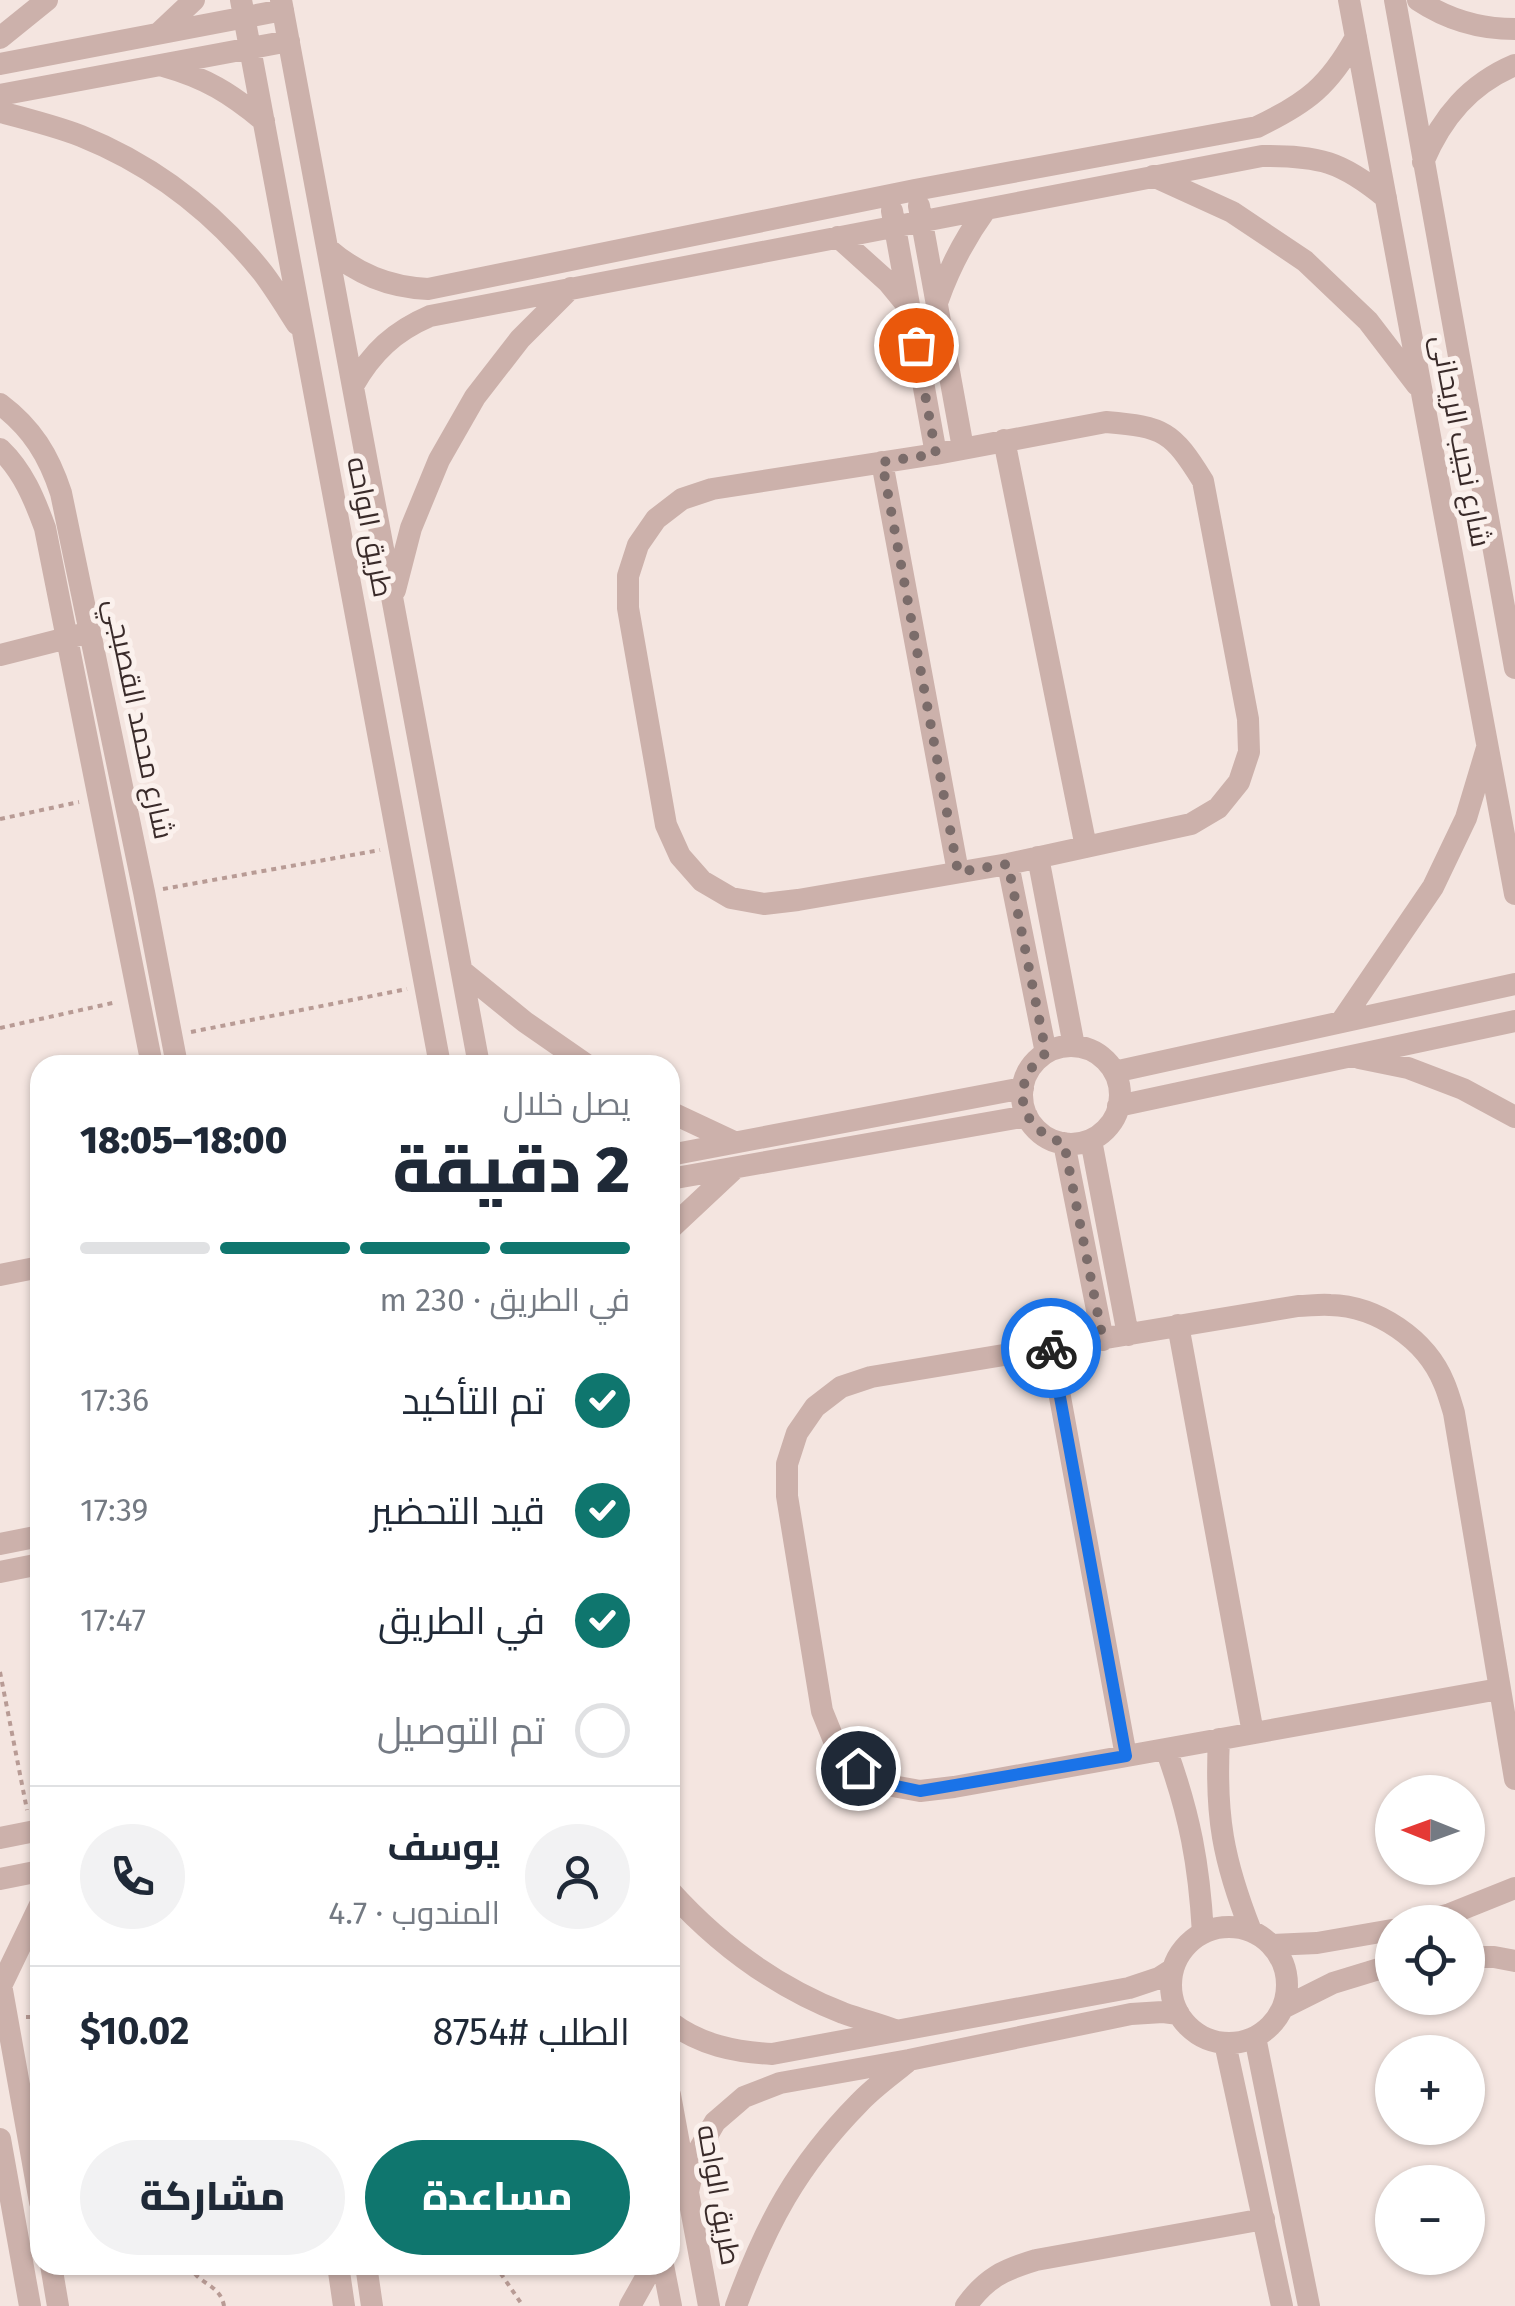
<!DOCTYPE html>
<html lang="ar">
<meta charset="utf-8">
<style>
:root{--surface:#fff;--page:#f2f2f3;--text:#1f2937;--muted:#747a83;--line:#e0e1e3;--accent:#0f766e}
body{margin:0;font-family:"Fira Sans",Cairo,sans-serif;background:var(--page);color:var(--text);direction:rtl;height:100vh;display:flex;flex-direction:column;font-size:38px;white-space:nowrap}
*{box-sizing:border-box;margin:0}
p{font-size:32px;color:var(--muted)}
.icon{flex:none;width:55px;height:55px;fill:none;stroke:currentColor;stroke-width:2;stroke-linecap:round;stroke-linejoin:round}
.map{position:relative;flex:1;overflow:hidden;direction:ltr}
.sheet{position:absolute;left:30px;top:1055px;width:650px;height:1220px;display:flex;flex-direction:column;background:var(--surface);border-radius:30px;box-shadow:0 2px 8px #0004;direction:rtl}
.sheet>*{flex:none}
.needle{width:65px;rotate:271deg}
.controls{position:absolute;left:1375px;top:1775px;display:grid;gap:20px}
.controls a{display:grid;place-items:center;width:110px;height:110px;border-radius:50%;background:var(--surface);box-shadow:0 2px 8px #0004;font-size:50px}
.pin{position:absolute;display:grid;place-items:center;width:85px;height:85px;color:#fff;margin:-42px;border:5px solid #fff;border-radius:50%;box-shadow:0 2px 10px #0007}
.courier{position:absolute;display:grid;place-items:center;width:100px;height:100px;margin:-50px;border:8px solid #1a73e8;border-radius:50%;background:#fff;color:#222;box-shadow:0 2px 12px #0007}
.headline em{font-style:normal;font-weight:800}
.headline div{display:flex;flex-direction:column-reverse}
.headline{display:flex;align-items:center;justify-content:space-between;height:170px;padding:0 50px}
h1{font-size:65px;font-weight:800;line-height:75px}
.bar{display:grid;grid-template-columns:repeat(4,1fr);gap:15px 10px;align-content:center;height:120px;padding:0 50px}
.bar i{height:12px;border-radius:8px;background:var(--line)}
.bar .on{background:var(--accent)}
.bar p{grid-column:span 4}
.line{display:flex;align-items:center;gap:25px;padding:0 50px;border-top:2px solid var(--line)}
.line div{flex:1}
.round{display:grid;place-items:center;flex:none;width:105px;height:105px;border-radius:52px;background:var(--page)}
ol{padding:0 50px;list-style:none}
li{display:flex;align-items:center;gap:30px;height:110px}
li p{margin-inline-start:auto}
li .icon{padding:10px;border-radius:50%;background:var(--accent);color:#fff;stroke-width:4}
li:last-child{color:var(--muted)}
li i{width:55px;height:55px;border:5px solid var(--line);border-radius:50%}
.cta{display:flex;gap:20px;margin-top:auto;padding:20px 50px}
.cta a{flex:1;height:115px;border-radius:60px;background:var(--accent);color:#fff;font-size:40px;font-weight:800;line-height:115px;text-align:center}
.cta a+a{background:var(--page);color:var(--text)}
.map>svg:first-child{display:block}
</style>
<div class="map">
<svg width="1515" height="2306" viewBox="0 0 1515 2306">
<rect width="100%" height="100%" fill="#f4e5e0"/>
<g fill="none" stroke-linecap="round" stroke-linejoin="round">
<!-- path -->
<path stroke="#b89b95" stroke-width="4" stroke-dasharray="5 5" stroke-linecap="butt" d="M0,819l79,-17
M163,889l217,-39
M0,1028l117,-26
M191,1032l216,-43
M0,1672l27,138
M26,2017h14
M190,2265c7,20 30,18 34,41
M495,2265l28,41"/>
<!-- minor -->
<path stroke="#ccb1ab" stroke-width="22" d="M241,0l199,1065
M281,0l198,1065
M1349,0l166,894
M1395,0l120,668
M1418,0c30,20 62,29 97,29
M160,32l34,-32
M0,38l47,-38
M0,64l283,-54
M163,66c43,12 67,27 101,55
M0,95l289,-54
M0,112c27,7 55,14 81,24 72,29 134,77 182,137 12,16 23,34 34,51
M1423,162c19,-45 47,-78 92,-97
M1153,176l79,36 73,49 63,60 49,64
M919,206l44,242
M892,211l44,243
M838,237l50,45 18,22
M327,248c30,26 61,39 101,41l487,-99 342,-63c50,-24 72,-41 99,-90
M938,300c12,-34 27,-62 48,-91
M353,386c19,-34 42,-55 77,-70l832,-160c58,0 79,5 124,42
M0,404c32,24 49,52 61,89l83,399 33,173
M1106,422c58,5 66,9 97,59l45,238 1,33 -10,30 -21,26 -27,16 -183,40 -210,36 -34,4 -33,-6 -29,-17 -22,-25 -14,-31 -38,-217v-32l10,-31 18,-26 26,-20 30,-10 224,-35z
M1004,440l82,407
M0,449c23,22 34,49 45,79l107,537
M882,462l76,410
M395,590l16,-62 28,-68 36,-63 45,-58 51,-51
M0,655l79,-20
M1038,857l36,189
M1008,864l38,189
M462,971l63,51 62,43
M1341,1022l92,-135 33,-69 21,-70
M1022 1095a49 49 0 1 1 98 0a49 49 0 1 1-98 0Z
M1359,1058l49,10 55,21 52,28
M1114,1072l401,-88
M1118,1106l397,-85
M670,1112l64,30
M1091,1140l37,195
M1064,1143l39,197
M670,1155l353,-67
M670,1179l357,-63
M670,1229l63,-59
M0,1275l40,-8
M1178,1325l75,408
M1051,1348l75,408
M0,1544l40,-8
M0,1572l40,-8
M1499,1689l-545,98 -34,4 -33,-6 -29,-17 -23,-25 -13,-32 -35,-215v-32l10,-31 18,-26 26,-20 30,-10 427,-71c10,0 22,-2 32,-1 47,1 96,34 114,78 4,9 7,20 10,30l61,366
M1219,1739c-4,77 4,121 32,192
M1166,1749c24,66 33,115 37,184
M0,1838l40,-8
M0,1879l40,-8
M670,1891c48,53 106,96 173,122 17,6 35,11 52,17
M1422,1922l28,-8 65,-26
M1171 1985a58 58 0 1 1 116 0a58 58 0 1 1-116 0Z
M1272,1945l45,-2 75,-13
M1468,1957h26l21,4
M0,1979l40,223
M1,1986l39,-81
M1283,2008l50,-25 59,-18
M670,2022c30,23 65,30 102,32l357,-66 30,-10 14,-9
M1255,2037l54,269
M1225,2043l57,263
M670,2095l39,211
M0,2139l30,167
M688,2192l8,-37 19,-33 29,-25 36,-14 129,-23 222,-46 32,-2 16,2
M51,2265l7,41
M338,2265l6,41
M366,2265l6,41
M663,2265l8,41
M630,2306l23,-41
M736,2306c30,-82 61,-140 123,-203 14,-15 31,-27 47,-40
M966,2306c20,-28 37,-36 70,-46l228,-41"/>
</g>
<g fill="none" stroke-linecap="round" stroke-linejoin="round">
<!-- done -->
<path stroke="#7b6c6a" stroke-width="10" stroke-dasharray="0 18" d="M916,345l20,109 -54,8 76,410 50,-8 38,189c-38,30 -28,76 18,90l39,197 -52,8"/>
<!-- route -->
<path stroke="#1a73e8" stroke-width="12" d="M858,1768l29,16 33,7 206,-35 -75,-408"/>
</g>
<g text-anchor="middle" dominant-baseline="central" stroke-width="10" stroke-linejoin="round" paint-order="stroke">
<!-- street labels -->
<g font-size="28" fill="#3a2b2a" stroke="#fbf1ed">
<text transform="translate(1461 441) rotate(79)">شارع نجيب الريحانى</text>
<text transform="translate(370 527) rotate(79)">طريق الواحه</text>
<text transform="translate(139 719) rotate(78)">شارع محمد القصبجي</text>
<text transform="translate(719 2195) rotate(80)">طريق الواحه</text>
</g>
</g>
</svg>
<div class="controls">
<a><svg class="needle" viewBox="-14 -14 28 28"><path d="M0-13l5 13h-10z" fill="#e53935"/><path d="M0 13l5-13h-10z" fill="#747a83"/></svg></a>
<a><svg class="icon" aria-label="locate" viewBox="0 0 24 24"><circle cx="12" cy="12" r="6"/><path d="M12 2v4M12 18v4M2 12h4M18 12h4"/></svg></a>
<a>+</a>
<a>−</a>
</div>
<div class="pin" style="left:916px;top:345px;background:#ea580c"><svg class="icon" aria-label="bag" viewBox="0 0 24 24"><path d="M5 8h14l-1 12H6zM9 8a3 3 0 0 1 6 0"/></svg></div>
<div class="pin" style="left:858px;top:1768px;background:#1f2937"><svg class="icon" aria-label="home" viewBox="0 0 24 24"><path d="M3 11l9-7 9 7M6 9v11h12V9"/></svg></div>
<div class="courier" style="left:1051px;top:1348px"><svg class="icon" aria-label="bike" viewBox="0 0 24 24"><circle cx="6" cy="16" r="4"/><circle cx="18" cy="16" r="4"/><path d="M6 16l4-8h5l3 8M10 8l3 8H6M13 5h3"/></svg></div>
<section class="sheet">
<div class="headline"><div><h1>2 دقيقة</h1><p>يصل خلال</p></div><em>18:00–18:05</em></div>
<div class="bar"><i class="on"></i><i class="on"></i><i class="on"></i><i></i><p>في الطريق · 230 m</p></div>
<ol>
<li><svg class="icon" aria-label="check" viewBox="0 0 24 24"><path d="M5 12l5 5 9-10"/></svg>تم التأكيد<p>17:36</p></li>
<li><svg class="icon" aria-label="check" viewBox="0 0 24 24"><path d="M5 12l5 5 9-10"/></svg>قيد التحضير<p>17:39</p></li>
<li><svg class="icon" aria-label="check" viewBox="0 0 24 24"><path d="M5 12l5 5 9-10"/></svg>في الطريق<p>17:47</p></li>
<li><i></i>تم التوصيل</li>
</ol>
<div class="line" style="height:180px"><a class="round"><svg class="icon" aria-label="person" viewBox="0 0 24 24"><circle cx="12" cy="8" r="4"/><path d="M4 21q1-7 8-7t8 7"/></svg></a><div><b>يوسف</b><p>المندوب · 4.7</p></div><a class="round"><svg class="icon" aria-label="phone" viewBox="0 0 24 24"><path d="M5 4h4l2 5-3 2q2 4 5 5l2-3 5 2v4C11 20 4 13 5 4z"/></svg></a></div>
<div class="line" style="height:130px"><div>الطلب #8754</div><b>$10.02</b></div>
<div class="cta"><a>مساعدة</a><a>مشاركة</a></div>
</section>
</div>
